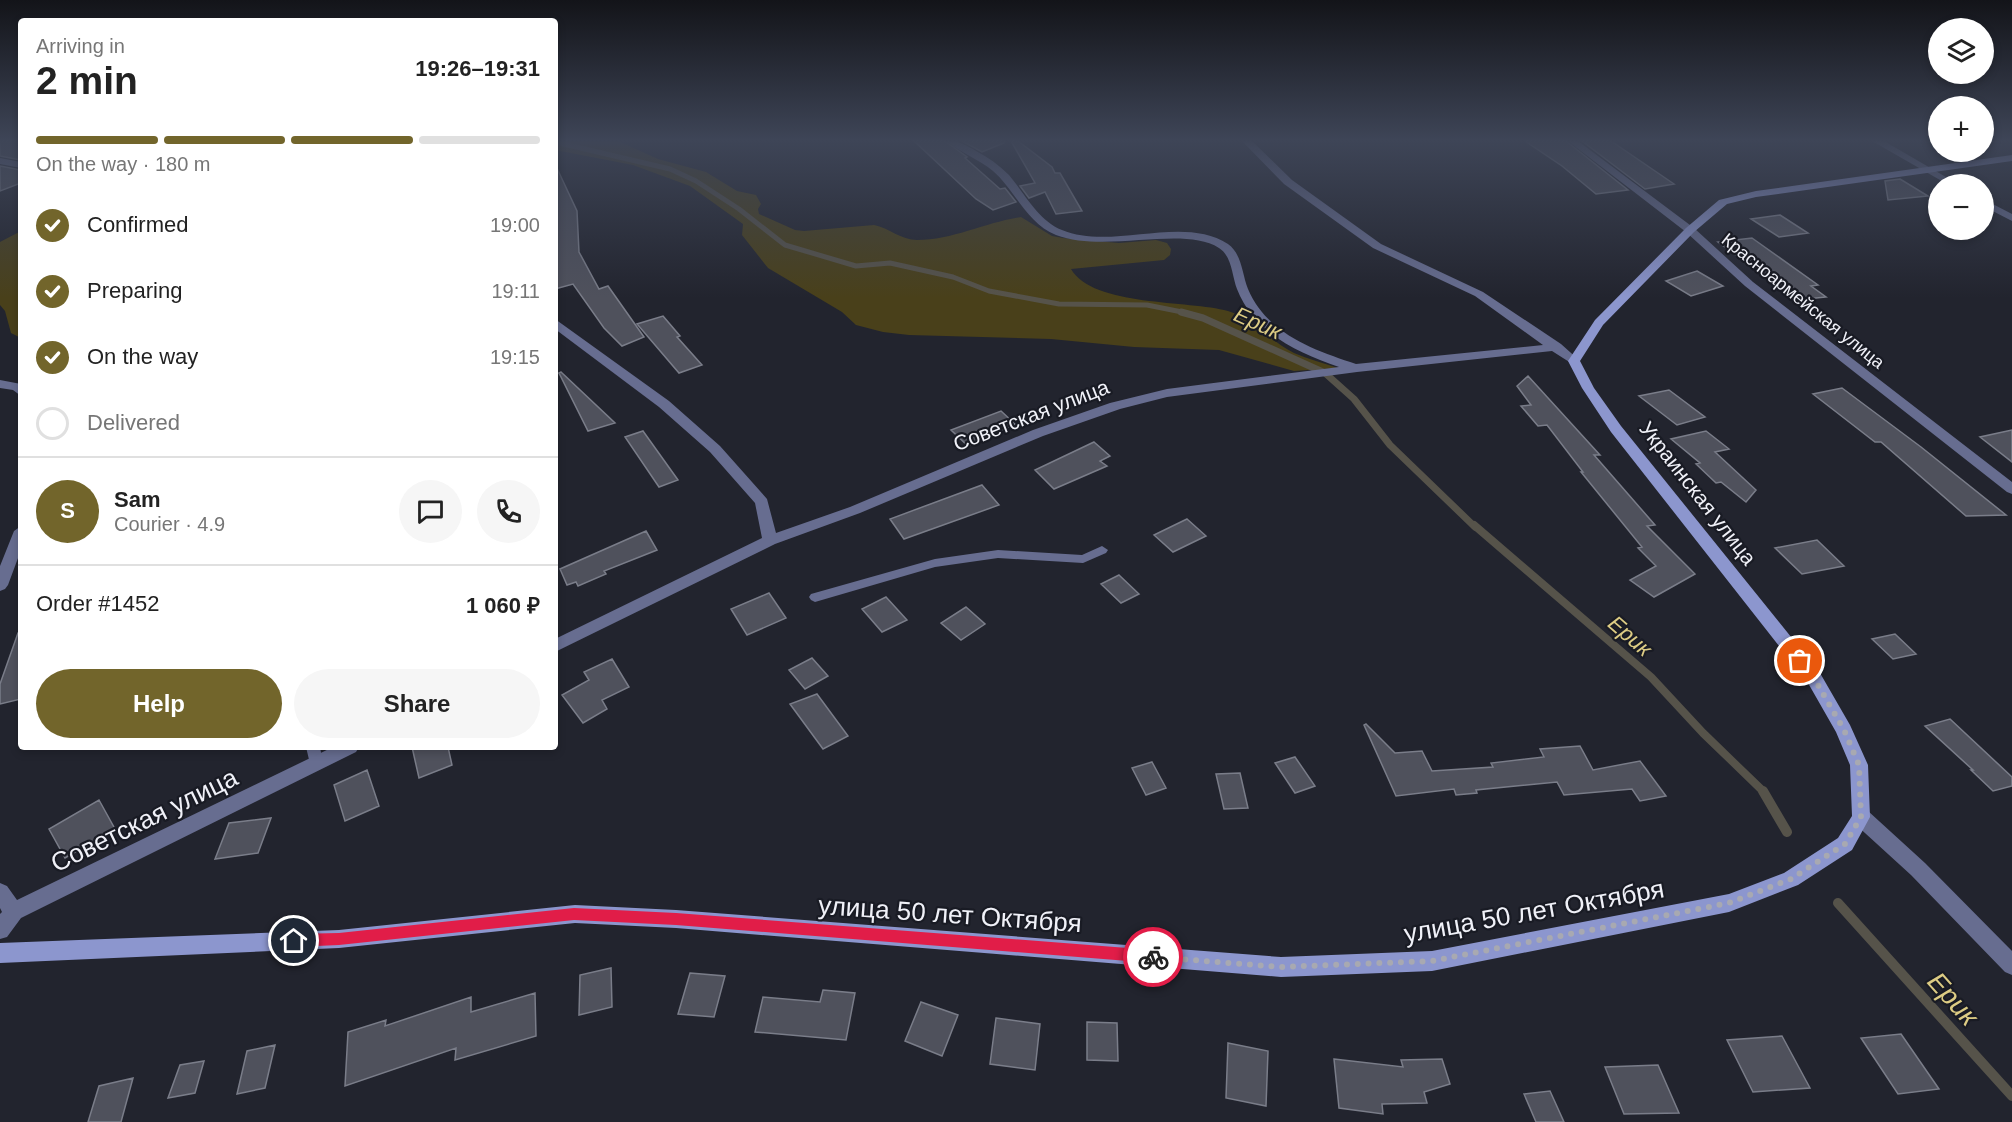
<!DOCTYPE html>
<meta charset="utf-8">
<style>
:root{--surface:#fff;--page:#f6f6f6;--text:#222;--muted:#767676;--line:#e0e0e0;--accent:#72652b}
body{margin:0;font-family:Arial,sans-serif;background:var(--page);color:var(--text);height:100vh;display:flex;flex-direction:column;font-size:22px;white-space:nowrap}
*{box-sizing:border-box;margin:0}
p{font-size:20px;color:var(--muted)}
.icon{flex:none;width:33px;height:33px;fill:none;stroke:currentColor;stroke-width:2;stroke-linecap:round;stroke-linejoin:round}
.map{position:relative;flex:1;overflow:hidden}
.details{position:absolute;left:18px;top:18px;width:540px;height:732px;display:flex;flex-direction:column;background:var(--surface);border-radius:6px;box-shadow:0 3px 9px #0003}
.details>*{flex:none}
.buttons{position:absolute;left:1928px;top:18px;display:grid;gap:12px}
.buttons a{display:grid;place-items:center;width:66px;height:66px;border-radius:50%;background:var(--surface);box-shadow:0 3px 9px #0003;font-size:30px}
.pin{position:absolute;display:grid;place-items:center;width:51px;height:51px;color:#fff;margin:-26px;border:3px solid #fff;border-radius:50%;box-shadow:0 2px 6px #0007}
.courier{position:absolute;display:grid;place-items:center;width:60px;height:60px;margin:-30px;border:4px solid #e11d48;border-radius:50%;background:#fff;color:#222;box-shadow:0 2px 8px #0007}
.headline em{font-style:normal;font-weight:800}
.headline div{display:flex;flex-direction:column-reverse}
.headline{display:flex;align-items:center;justify-content:space-between;height:102px;padding:0 18px}
h1{font-size:39px;font-weight:800;line-height:45px}
.bar{display:grid;grid-template-columns:repeat(4,1fr);gap:9px 6px;align-content:center;height:72px;padding:0 18px}
.bar i{height:8px;border-radius:4px;background:var(--line)}
.bar .on{background:var(--accent)}
.bar p{grid-column:span 4}
.line{display:flex;align-items:center;gap:15px;padding:0 18px;border-top:2px solid var(--line)}
.line div{flex:1}
.round{display:grid;place-items:center;flex:none;width:63px;height:63px;border-radius:32px;background:var(--page)}
ol{padding:0 18px;list-style:none}
li{display:flex;align-items:center;gap:18px;height:66px}
li p{margin-inline-start:auto}
li .icon{padding:6px;border-radius:50%;background:var(--accent);color:#fff;stroke-width:4}
li:last-child{color:var(--muted)}
li i{width:33px;height:33px;border:3px solid var(--line);border-radius:50%}
.button{display:flex;gap:12px;margin-top:auto;padding:12px 18px}
.button a{flex:1;height:69px;border-radius:36px;background:var(--accent);color:#fff;font-size:24px;font-weight:800;line-height:69px;text-align:center}
.button a+a{background:var(--page);color:var(--text)}
.map>svg:first-child{display:block}
</style>
<div class="map">
<svg width="2012" height="1122" viewBox="0 0 2012 1122">
<rect width="100%" height="100%" fill="#22242e"/>
<!-- green -->
<path fill="#49401a" d="M555,141h63l40,18 48,13 31,19 19,4 5,9 -3,5 1,5 36,16 9,1 70,-6c15,3 27,15 43,15 36,0 69,-18 104,-23l31,19 11,2 56,5 37,-3 11,3 4,6 -1,6 -6,5 -93,9c22,38 118,31 157,42 26,8 43,31 66,42 14,6 30,10 44,15l-44,3 -75,-21 -85,-3 -83,-8 -142,-4 -26,-3 -27,-7 -14,-13 -74,-44 -26,-33 1,-11 -53,-38 -57,-21 -78,-15z
M21,231v107l-10,-5 -6,-22 -5,-6v-63z"/>
<g fill="none" stroke-linecap="round" stroke-linejoin="round">
<!-- stream-far3 -->
<path stroke="#56534a" stroke-width="5" d="M555,142l115,27 26,12 43,28 46,36 71,21 34,-3 63,14 36,14 70,13 88,1 40,8"/>
<!-- stream-far2 -->
<path stroke="#56534a" stroke-width="7" d="M1181,312l22,6 122,55 29,26 36,46 85,82"/>
<!-- stream-far1 -->
<path stroke="#56534a" stroke-width="8" d="M1474,525l177,152 52,56 61,59"/>
<!-- stream -->
<path stroke="#56534a" stroke-width="10" d="M1763,791l24,41
M1838,903l174,193"/>
</g>
<!-- building -->
<path fill="#4f515c" stroke="#7a7d89" stroke-width="1.5" d="M0,141h21v19l-21,-4z
M914,141h31l22,16 -2,1 35,31 5,-1 11,14 -23,8 -17,-11z
M962,141h42v2l-22,9z
M1011,141h7l34,26 3,6h5l22,38 -26,3 -11,-22 -16,6 -9,-12 15,-3z
M1525,141h41l62,49 -32,4 -34,-28z
M1582,141h29l63,43 -29,5z
M555,164l22,47 2,41 20,37 9,-3 36,51 -22,9 -18,-18 -31,-44 -18,5z
M0,166l21,4v13l-21,8z
M1900,179l28,17 -40,4 -3,-19z
M1780,215l28,18 -29,4 -28,-18z
M1752,238l66,47 -7,1 15,11 -29,3 -79,-58z
M1697,271l26,15 -32,10 -25,-15z
M663,316l17,20 -3,1 25,28 -23,8 -42,-49z
M561,372l54,51 -27,8 -29,-58z
M1528,376l72,79h-6l61,70 -8,1 48,48 -41,23 -24,-17 26,-14 -18,-18 4,-1 -61,-75h2l-36,-47 -9,1 -17,-20 10,-1 -14,-19z
M1842,388l79,59 85,68 -40,1 -85,-74h-6l-62,-48z
M1669,390l36,27 -28,8 -38,-29z
M1001,411l14,13 -47,22 -17,-16z
M2012,430v32l-32,-25z
M643,431l35,49 -19,7 -34,-50z
M1706,431l23,18 -14,3 41,38 -10,12 -25,-20 -5,1 -20,-19 4,-1 -29,-24z
M1094,442l16,14 -10,5 7,5 -53,23 -19,-19z
M982,485l17,20 -95,34 -14,-20z
M1187,519l19,17 -33,16 -19,-17z
M646,531l11,19 -53,21 2,3 -28,12 -2,-4 -9,3 -7,-16z
M1817,540l27,26 -42,8 -27,-26z
M1119,575l20,19 -18,9 -20,-19z
M769,593l17,25 -39,17 -16,-26z
M886,597l21,23 -25,12 -20,-23z
M966,607l19,17 -24,16 -20,-17z
M18,633h3v66l-21,5v-20z
M1895,634l21,20 -23,5 -21,-20z
M812,658l16,18 -23,13 -16,-19z
M612,659l17,28 -27,13 5,9 -24,14 -21,-28 27,-15 -5,-8z
M817,694l31,42 -25,13 -33,-45z
M1950,719l62,58v9l-19,5 -22,-21h2l-48,-44z
M1366,724l29,29 27,-2 10,20 61,-4 -2,-4 53,-6 -4,-8 40,-3 13,24 47,-9 26,35 -26,5 -8,-12 -68,6 -7,-13 -81,8 1,3 -21,2 -2,-6 -58,7 -32,-71z
M412,747h36l4,18 -33,13z
M1295,757l20,29 -20,7 -20,-30z
M1152,762l14,26 -20,7 -14,-27z
M367,770l12,36 -34,15 -11,-36z
M1240,773l8,35 -24,1 -8,-35z
M99,800l16,29 -50,29 -16,-29z
M271,818l-13,35 -43,6 14,-36z
M611,968l1,39 -33,8 1,-40z
M690,973l35,3 -11,41 -36,-3z
M823,990l32,3 -9,47 -91,-8 8,-35 57,5z
M535,993l1,43 -81,24 1,-12 -111,38 3,-54 38,-12 -1,6 86,-29v15z
M921,1002l37,13 -16,41 -37,-15z
M996,1018l44,6 -5,46 -45,-6z
M1087,1022l30,1 1,38 -31,-1z
M1901,1034l38,55 -41,5 -37,-56z
M1782,1036l28,52 -57,4 -26,-52z
M1228,1043l40,8 -2,55 -40,-8z
M275,1045l-10,43 -28,6 10,-43z
M1334,1059l69,8 -2,-7 41,-1 8,25 -26,8 3,11 -45,1 1,10 -44,-6z
M204,1061l-9,32 -27,5 12,-33z
M1658,1065l21,48 -55,1 -19,-47z
M133,1078l-12,44h-33l11,-36z
M1550,1091l14,31h-28l-12,-28z"/>
<g fill="none" stroke-linecap="round" stroke-linejoin="round">
<!-- lane -->
<path fill="#676d90" fill-rule="evenodd" d="M1102,546l6,4 -2,3 -23,10 -85,-5 -63,9 -120,35 -4,-2 -2,-3 2,-3 124,-35 63,-9 84,5z
M306,747h14l3,17 -2,4 -5,2 -5,-2z"/>
<!-- street -->
<path fill="#676d90" fill-rule="evenodd" d="M947,141c12,0 19,4 29,10 12,6 23,14 33,24 16,19 29,45 53,55 50,21 120,-16 166,14 14,10 14,30 20,45 19,45 66,61 108,75l187,-19 -68,-49 -102,-48 -89,-64 -42,-43h10l40,39 89,64 102,48 78,52 19,17 -6,4 -22,-14 -195,21 -190,25 -47,12 -77,27 -183,77 -85,31 -220,108v-13l207,-101 -7,-35 -45,-51 -51,-45 -104,-78v-10l114,82 51,45 47,53 9,34 74,-26 183,-77 77,-27 57,-14 172,-22c-42,-15 -85,-34 -102,-78 -5,-13 -5,-33 -18,-41 -37,-23 -113,6 -163,-13 -29,-11 -41,-45 -63,-64 -14,-12 -33,-18 -46,-30z
M1568,141h10l116,87 59,54 259,200v12l-5,-2 -262,-206 -59,-54z
M1872,141h12l74,43h-11z
M0,158l21,4v6l-21,-4z
M1983,199l29,15v7l-29,-15z
M0,380l21,4v12l-8,-6 -13,-2z
M21,526v24l-13,35 -3,4 -5,2v-25l14,-35z
M333,747h26l-3,5 -335,166 -14,19 -7,2v-25l2,-2 -2,-4v-25l7,3 10,14z
M1861,809l7,2 57,52 87,88v24l-7,-3 -94,-97 -57,-52 -2,-6 2,-6z"/>
<!-- secondary -->
<path fill="#8c96ce" fill-rule="evenodd" d="M2012,155v6l-256,36 -29,7 -33,28 -91,93 -23,36 14,27 27,38 199,247 30,52 18,40 2,52 -18,33 -54,35 -69,27 -297,59 -151,6 -605,-49 -101,-5 -236,25 -339,15v-20l339,-13 236,-25 101,5 605,47 151,-6 297,-57 55,-21 54,-35 14,-22 -2,-51 -14,-33 -28,-49 -197,-251 -29,-44 -14,-27 27,-41 91,-92 33,-28 37,-9z"/>
</g>
<!-- sky -->
<linearGradient id="sky" x2="0" y2="1"><stop stop-color="#131419"/><stop offset="0.47" stop-color="#3e4557"/><stop offset="1" stop-color="#3e4557" stop-opacity="0"/></linearGradient>
<rect width="2012" height="298" fill="url(#sky)"/>
<!-- route -->
<path fill="#e11d48" d="M574,908l102,5 477,37 4,2 2,5 -2,4 -4,2 -477,-38 -102,-5 -235,25 -45,2 -5,-2 -2,-4 2,-5 5,-2 45,-1z"/>
<g fill="none" stroke-linecap="round" stroke-linejoin="round">
<!-- done -->
<path stroke="#a8a9b1" stroke-width="6" stroke-dasharray="0 10.8" d="M1153,957l128,10 151,-6 297,-58 62,-24 54,-35 16,-27 -2,-52 -15,-35 -30,-52 -14,-17"/>
</g>
<g text-anchor="middle" dominant-baseline="central" stroke-width="4.5" stroke-linejoin="round" paint-order="stroke">
<!-- far-street labels -->
<g font-size="18" fill="#f0f1f8" stroke="#191b24">
<text transform="translate(1803 301) rotate(39)">Красноармейская улица</text>
</g>
<!-- street labels -->
<g font-size="21" fill="#f0f1f8" stroke="#191b24">
<text transform="translate(1031 415) rotate(-21)">Советская улица</text>
<text transform="translate(1698 493) rotate(52)">Украинская улица</text>
</g>
<!-- water labels -->
<g font-size="22" font-style="italic" fill="#ddcc84" stroke="#191b24">
<text transform="translate(1258 323) rotate(24)">Ерик</text>
<text transform="translate(1630 636) rotate(41)">Ерик</text>
</g>
<!-- near-street labels -->
<g font-size="26" fill="#f0f1f8" stroke="#191b24">
<text transform="translate(144 820) rotate(-26)">Советская улица</text>
<text transform="translate(1534 911) rotate(-10)">улица 50 лет Октября</text>
<text transform="translate(950 914) rotate(4)">улица 50 лет Октября</text>
</g>
<!-- near-water labels -->
<g font-size="27" font-style="italic" fill="#ddcc84" stroke="#191b24">
<text transform="translate(1953 999) rotate(48)">Ерик</text>
</g>
</g>
</svg>
<div class="buttons">
<a><svg class="icon" aria-label="layers" viewBox="0 0 24 24"><path d="M12 4l9 5-9 5-9-5zM3 14l9 5 9-5"/></svg></a>
<a>+</a>
<a>−</a>
</div>
<div class="pin" style="left:1800px;top:661px;background:#ea580c"><svg class="icon" aria-label="bag" viewBox="0 0 24 24"><path d="M5 8h14l-1 12H6zM9 8a3 3 0 0 1 6 0"/></svg></div>
<div class="pin" style="left:294px;top:941px;background:#1f2937"><svg class="icon" aria-label="home" viewBox="0 0 24 24"><path d="M3 11l9-7 9 7M6 9v11h12V9"/></svg></div>
<div class="courier" style="left:1153px;top:957px"><svg class="icon" aria-label="bike" viewBox="0 0 24 24"><circle cx="6" cy="16" r="4"/><circle cx="18" cy="16" r="4"/><path d="M6 16l4-8h5l3 8M10 8l3 8H6M13 5h3"/></svg></div>
<section class="details">
<div class="headline"><div><h1>2 min</h1><p>Arriving in</p></div><em>19:26–19:31</em></div>
<div class="bar"><i class="on"></i><i class="on"></i><i class="on"></i><i></i><p>On the way · 180 m</p></div>
<ol>
<li><svg class="icon" aria-label="check" viewBox="0 0 24 24"><path d="M5 12l5 5 9-10"/></svg>Confirmed<p>19:00</p></li>
<li><svg class="icon" aria-label="check" viewBox="0 0 24 24"><path d="M5 12l5 5 9-10"/></svg>Preparing<p>19:11</p></li>
<li><svg class="icon" aria-label="check" viewBox="0 0 24 24"><path d="M5 12l5 5 9-10"/></svg>On the way<p>19:15</p></li>
<li><i></i>Delivered</li>
</ol>
<div class="line" style="height:108px"><b class="round" style="background:var(--accent);color:#fff">S</b><div><b>Sam</b><p>Courier · 4.9</p></div><a class="round"><svg class="icon" aria-label="chat" viewBox="0 0 24 24"><path d="M4 5h16v11H9l-5 4z"/></svg></a><a class="round"><svg class="icon" aria-label="phone" viewBox="0 0 24 24"><path d="M5 4h4l2 5-3 2q2 4 5 5l2-3 5 2v4C11 20 4 13 5 4z"/></svg></a></div>
<div class="line" style="height:78px"><div>Order #1452</div><b>1 060 ₽</b></div>
<div class="button"><a>Help</a><a>Share</a></div>
</section>
</div>
